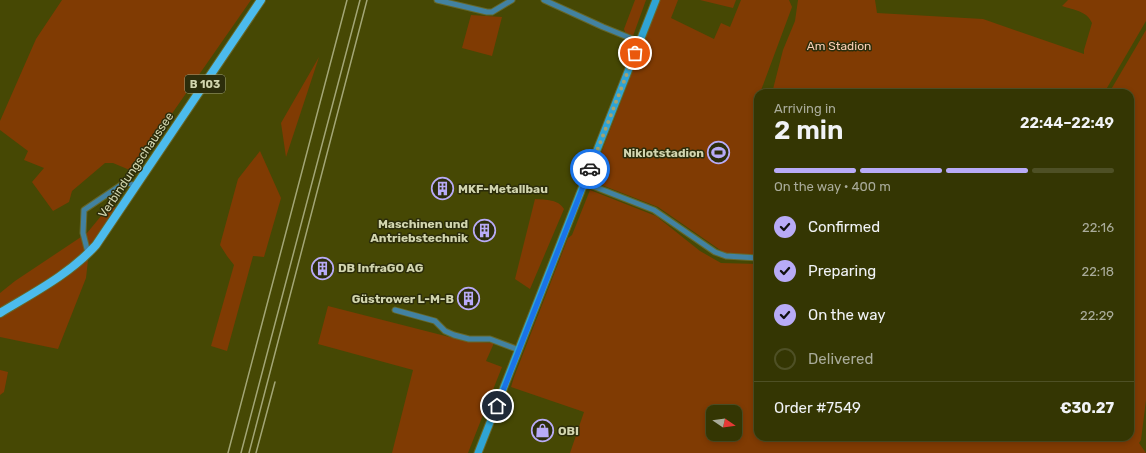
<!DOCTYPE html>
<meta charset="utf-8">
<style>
:root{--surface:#343603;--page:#3f4112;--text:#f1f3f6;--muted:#a9ab9a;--line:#4e5025;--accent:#b8abf7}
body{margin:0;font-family:Rubik,sans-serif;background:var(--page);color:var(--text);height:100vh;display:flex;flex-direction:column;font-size:15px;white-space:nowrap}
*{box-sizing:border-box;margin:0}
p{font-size:13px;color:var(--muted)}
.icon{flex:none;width:22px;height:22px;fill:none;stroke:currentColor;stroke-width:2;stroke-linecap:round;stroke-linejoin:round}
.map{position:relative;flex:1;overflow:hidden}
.sheet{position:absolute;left:754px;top:89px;width:380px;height:352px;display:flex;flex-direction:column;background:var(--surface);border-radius:12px;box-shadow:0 2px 6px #0003,0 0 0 1px var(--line)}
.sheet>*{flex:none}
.needle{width:26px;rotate:103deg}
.fabs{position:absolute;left:706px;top:405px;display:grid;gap:8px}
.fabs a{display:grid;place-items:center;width:36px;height:36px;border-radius:8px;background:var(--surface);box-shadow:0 2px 6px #0003,0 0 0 1px var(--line);font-size:20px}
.pin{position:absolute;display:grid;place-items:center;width:34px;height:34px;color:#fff;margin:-17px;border:2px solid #fff;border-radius:50%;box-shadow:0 1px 4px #0007}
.courier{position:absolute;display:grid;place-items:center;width:40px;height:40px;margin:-20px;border:3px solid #1a73e8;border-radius:50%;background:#fff;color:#222;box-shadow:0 1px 5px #0007}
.overview em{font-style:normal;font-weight:600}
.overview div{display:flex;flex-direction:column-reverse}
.overview{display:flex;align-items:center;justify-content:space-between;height:68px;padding:0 20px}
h1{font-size:26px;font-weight:600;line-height:30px}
.bar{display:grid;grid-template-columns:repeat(4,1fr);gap:6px 4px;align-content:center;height:48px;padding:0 20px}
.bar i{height:5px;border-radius:3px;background:var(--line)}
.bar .current{background:var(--accent)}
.bar p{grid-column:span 4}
.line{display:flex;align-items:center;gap:10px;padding:0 20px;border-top:1px solid var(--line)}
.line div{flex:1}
ol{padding:0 20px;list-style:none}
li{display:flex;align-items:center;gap:12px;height:44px}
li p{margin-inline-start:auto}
li .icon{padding:4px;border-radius:50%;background:var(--accent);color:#111;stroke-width:4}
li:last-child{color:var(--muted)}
li i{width:22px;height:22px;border:2px solid var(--line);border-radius:50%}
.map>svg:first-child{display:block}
</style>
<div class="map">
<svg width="1146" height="453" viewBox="0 0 1146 453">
<rect width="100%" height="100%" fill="#464804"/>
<!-- green -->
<path fill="#803b03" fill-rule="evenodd" d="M62,0h189l-119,171 -19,-8h-8l-33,28 -3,11 -16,9 -21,-29 12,-14 -20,-8 4,-9 -28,-21v-9l36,-82z
M635,0h11l-13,36 -8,-4 -1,-3z
M660,0h18l-7,18 43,21 7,-16 9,4 11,-27h48l3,7 -32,86h-2v162l-32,-1 -68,-47 -64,-25 -2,-5z
M700,0h36l-3,8z
M798,0h77l2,13 106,6 101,35v-4l8,-27c-5,-12 -18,-13 -30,-17l6,-6h78v21l-42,72h-332l11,-43 12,-29z
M471,15l31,2 -10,39 -30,-8z
M1146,30v370l-5,40 -2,3 7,10h-576l14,-41 -73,-25 3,-10 54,-139 4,-3 18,-45 66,26 44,35 21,12 37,1v173h372v-344h-21zM713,412h22v22h-22z
M319,57l-33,100 -5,-34z
M260,151l21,47 -17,59 -11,-1 -26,95 -16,-5 23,-81 -7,-9 -7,-11 18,-66z
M535,199c11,1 23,0 29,10l-34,80 -15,-10z
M111,204l5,4 -27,41 -17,13 -18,13 -54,34v-16l15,-12 72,-48z
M88,260l-2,18 -28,71 -58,-12v-19l68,-42z
M328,306l137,35 29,2 -8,18 16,6 -34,86h-76l21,-83 -95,-26z
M0,370l8,2 -4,20 -4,3z"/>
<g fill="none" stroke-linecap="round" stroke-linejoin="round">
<defs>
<path id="minor" d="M437,0l50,12h5l20,-12
M544,0l59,27 37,15
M585,183l69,27 61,42 11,4 32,2
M88,253l-5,-20 1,-23 37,-25 7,-2 8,3
M395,310l40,11 10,10 9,4 15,4h21l29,11"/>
<path id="secondary" d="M478,453l178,-453"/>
<path id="primary" d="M0,313c33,-20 70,-39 96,-68l165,-245"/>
</defs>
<!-- minor casing -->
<use href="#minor" stroke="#65672a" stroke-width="7"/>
<!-- secondary casing -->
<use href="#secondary" stroke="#65672a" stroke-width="9"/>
<!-- primary casing -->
<use href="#primary" stroke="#65672a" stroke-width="10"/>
<!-- minor -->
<use href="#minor" stroke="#4282a1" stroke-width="5"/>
<!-- secondary -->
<use href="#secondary" stroke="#2fa4d5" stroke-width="7"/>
<!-- primary -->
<use href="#primary" stroke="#4cbbed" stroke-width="8"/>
<!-- rail -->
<path stroke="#a3a676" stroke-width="1.5" d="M228,453l119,-453
M241,453l119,-453
M249,453l118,-453
M256,453l19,-71"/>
</g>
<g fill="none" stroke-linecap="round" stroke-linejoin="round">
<!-- done -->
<path stroke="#a1a473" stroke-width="4" stroke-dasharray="0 7.2" d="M590,169l45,-116"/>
<!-- route -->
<path stroke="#1a73e8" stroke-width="5" d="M497,406l93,-237"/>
</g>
<!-- icons -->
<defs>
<symbol id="stadium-ring" viewBox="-11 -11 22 22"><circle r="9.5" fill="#2c2d0b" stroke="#b8abf7" stroke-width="1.5"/><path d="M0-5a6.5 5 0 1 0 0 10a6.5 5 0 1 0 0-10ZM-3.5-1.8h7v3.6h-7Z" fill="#b8abf7"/></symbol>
<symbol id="building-ring" viewBox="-11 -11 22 22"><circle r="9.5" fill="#2c2d0b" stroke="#b8abf7" stroke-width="1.5"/><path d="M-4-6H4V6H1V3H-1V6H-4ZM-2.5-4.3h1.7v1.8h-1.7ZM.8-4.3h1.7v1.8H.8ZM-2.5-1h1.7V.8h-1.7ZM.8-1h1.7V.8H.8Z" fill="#b8abf7"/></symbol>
<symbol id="shop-ring" viewBox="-11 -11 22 22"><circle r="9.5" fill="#2c2d0b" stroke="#b8abf7" stroke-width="1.5"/><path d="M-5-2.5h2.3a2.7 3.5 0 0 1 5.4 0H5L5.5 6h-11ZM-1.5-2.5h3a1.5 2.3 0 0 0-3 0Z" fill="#b8abf7"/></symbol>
</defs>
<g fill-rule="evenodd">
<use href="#stadium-ring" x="706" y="140" width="25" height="25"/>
<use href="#building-ring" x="430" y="176" width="25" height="25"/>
<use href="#building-ring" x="472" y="218" width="25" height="25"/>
<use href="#building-ring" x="310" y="256" width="25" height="25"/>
<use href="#building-ring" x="456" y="286" width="25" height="25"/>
<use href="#shop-ring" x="530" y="418" width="25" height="25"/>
</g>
<g text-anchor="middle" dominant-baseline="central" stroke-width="3" stroke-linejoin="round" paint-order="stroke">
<!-- shield labels -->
<rect fill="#2c2d0b" stroke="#a0a37e" stroke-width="1" x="185" y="75" width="40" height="18" rx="3"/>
<g font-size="11" font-weight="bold" fill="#d2d5af">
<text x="205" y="84">B 103</text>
</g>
<!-- park labels -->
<g font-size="12" fill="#f9ceb5" stroke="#2c2d0b">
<text x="839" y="46">Am Stadion</text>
</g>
<!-- poi labels -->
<g font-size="12" font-weight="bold" fill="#d2d5af" stroke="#2c2d0b" text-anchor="end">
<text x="704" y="153">Niklotstadion</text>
<text x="458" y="189" text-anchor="start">MKF-Metallbau</text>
<text x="468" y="224">Maschinen und<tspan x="468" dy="14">Antriebstechnik</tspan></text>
<text x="338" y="268" text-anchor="start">DB InfraGO AG</text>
<text x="454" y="299">Güstrower L-M-B</text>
<text x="558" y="431" text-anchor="start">OBI</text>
</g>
<!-- street labels -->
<g font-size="12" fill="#d2d5af" stroke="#2c2d0b">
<text transform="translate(136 165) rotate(-56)">Verbindungschaussee</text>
</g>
</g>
</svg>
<div class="fabs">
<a><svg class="needle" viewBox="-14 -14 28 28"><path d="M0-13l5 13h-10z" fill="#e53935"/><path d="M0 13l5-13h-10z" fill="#a9ab9a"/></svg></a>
</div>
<div class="pin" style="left:635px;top:53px;background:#ea580c"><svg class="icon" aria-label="bag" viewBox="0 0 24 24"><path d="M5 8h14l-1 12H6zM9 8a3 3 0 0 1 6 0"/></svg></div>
<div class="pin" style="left:497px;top:406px;background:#1f2937"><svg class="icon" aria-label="home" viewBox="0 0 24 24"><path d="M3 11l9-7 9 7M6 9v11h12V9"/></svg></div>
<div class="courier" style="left:590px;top:169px"><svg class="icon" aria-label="car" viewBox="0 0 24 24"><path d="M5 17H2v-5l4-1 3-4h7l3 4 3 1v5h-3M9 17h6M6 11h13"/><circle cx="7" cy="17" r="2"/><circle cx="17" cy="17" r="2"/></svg></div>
<section class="sheet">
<div class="overview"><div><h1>2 min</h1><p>Arriving in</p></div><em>22:44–22:49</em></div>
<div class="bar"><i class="current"></i><i class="current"></i><i class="current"></i><i></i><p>On the way · 400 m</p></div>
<ol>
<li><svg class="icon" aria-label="check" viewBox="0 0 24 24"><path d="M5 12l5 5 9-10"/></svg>Confirmed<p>22:16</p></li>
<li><svg class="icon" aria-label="check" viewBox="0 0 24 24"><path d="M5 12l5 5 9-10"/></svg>Preparing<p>22:18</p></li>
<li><svg class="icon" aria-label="check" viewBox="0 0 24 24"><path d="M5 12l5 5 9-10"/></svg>On the way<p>22:29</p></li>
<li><i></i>Delivered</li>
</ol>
<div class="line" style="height:52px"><div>Order #7549</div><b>€30.27</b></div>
</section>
</div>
